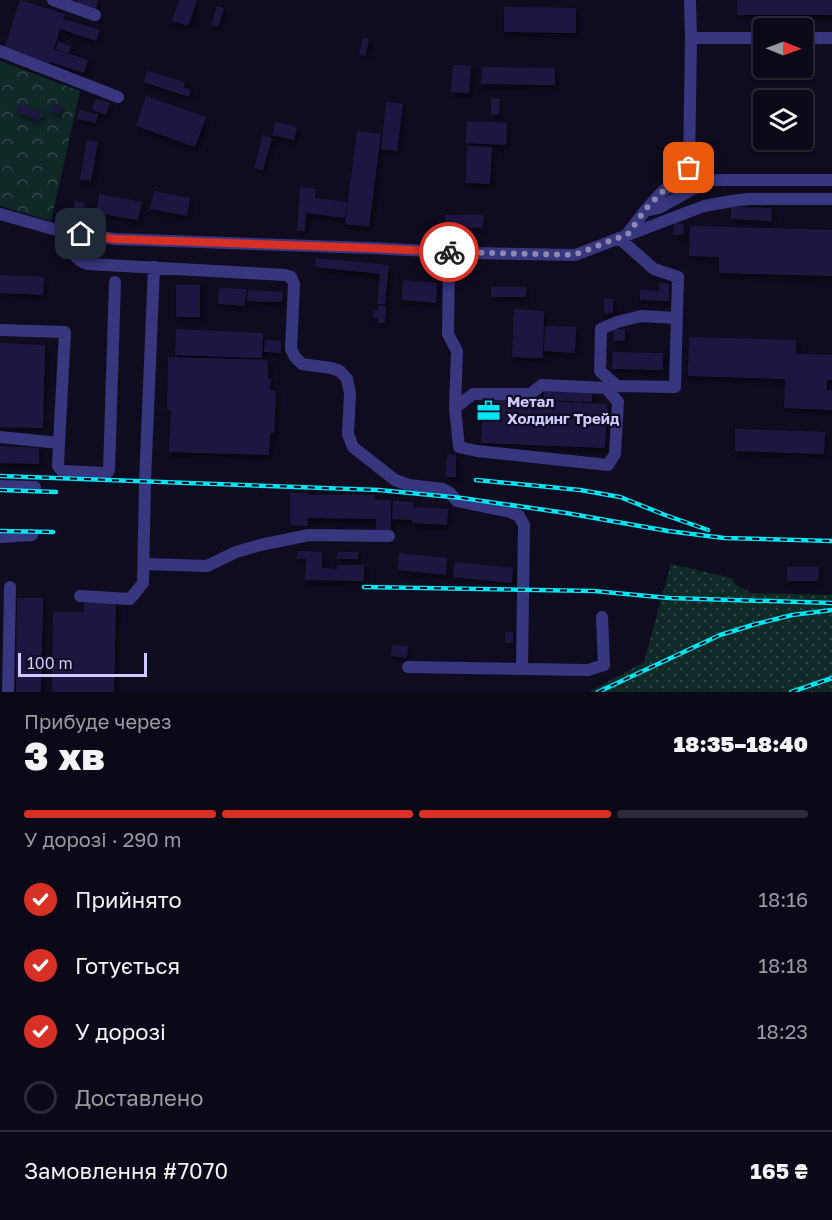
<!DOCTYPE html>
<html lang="uk">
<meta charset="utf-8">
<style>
:root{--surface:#0b0917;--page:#141220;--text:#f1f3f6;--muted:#9a9aa1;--line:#2b2a36;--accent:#d93025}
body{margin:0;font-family:"Golos Text",sans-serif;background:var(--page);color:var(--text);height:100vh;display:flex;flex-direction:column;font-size:22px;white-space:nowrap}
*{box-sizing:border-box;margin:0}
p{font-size:20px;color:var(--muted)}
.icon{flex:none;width:33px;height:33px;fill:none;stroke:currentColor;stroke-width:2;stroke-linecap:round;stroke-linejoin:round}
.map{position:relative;height:692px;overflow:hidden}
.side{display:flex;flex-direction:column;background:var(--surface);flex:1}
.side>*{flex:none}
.needle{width:39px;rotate:91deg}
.controls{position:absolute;left:753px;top:18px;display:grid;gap:12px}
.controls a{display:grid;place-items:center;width:60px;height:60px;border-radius:6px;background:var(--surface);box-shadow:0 2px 4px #0004,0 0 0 2px var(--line);font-size:30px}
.scale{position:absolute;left:18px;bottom:15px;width:129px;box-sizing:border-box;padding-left:6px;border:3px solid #cecaff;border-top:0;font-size:16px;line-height:21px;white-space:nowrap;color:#cecaff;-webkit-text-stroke:4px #0f0c1f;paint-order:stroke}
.pin{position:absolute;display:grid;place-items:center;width:51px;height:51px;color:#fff;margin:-26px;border-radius:12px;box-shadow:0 3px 9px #0006}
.courier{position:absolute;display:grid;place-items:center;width:60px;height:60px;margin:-30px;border:4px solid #d93025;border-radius:50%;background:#fff;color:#222;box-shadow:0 2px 8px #0007}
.summary em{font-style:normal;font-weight:800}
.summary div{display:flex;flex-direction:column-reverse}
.summary{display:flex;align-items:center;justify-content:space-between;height:102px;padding:0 24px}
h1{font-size:39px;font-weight:800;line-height:45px}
.bar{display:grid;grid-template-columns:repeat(4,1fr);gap:9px 6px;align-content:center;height:72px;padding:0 24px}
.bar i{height:8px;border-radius:4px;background:var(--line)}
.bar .active{background:var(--accent)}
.bar p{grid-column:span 4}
.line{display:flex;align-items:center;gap:15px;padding:0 24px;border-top:2px solid var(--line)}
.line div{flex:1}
ol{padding:0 24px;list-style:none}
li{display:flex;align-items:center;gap:18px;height:66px}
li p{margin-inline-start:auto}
li .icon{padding:6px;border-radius:50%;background:var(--accent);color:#fff;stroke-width:4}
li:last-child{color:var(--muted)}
li i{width:33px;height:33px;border:3px solid var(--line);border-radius:50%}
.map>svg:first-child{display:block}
</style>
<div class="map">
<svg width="832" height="692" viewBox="0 0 832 692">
<defs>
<pattern id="grass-dots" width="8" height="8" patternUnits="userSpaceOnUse" patternTransform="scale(1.5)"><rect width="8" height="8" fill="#0f2927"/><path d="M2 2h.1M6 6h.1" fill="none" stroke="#314747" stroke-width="1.8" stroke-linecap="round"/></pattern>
<pattern id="park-crowns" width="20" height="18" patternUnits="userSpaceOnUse" patternTransform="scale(1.5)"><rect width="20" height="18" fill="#0f2927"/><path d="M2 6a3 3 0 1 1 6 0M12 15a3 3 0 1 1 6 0" fill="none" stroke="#314747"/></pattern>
<filter id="shadow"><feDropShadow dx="2" dy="3" stdDeviation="3" flood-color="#0009"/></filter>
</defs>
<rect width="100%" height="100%" fill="#0f0c1f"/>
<!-- grass -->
<path fill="url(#grass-dots)" d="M671,564l61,14 4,7 15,8 81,2v97h-243l55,-30z"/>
<!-- park -->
<path fill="url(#park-crowns)" d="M0,61l80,30 -29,130 -51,-15z"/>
<!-- building -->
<path fill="#1f1840" filter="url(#shadow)" d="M20,0l45,14 -2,5 37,11 -4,11 -36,-12 -6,20 34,11 -4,13 -34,-11 -1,1 -45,-14z
M77,0h21l-2,9 -20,-7z
M179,0h18l-9,26 -16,-5z
M737,0h95v15h-95z
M217,6l7,3 -6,18 -7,-2z
M504,7l72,1v25l-72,-1z
M363,38l6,1 -4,17 -6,-2z
M58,42l13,4 -2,7 -13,-4z
M453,65l18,1 -2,27 -18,-1z
M482,67l73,1v17l-74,-1z
M147,71l38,11 -1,5 7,3 -2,7 -45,-15z
M146,96l60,21 -11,30 -59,-21z
M491,98l9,1 -1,16h-8z
M96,99l14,4 -4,12 -14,-5z
M386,102l17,2 -6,47 -16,-2z
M19,104l23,8 -3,9 -23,-9z
M53,104l9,4 -3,7 -9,-4z
M79,110l19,4 -2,9 -19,-4z
M467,121l40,2 -1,22 -40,-2z
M275,122l22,5 -3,13 -22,-5z
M357,131l24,3 -12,93 -24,-3z
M263,135l9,3 -9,32 -9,-2z
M87,140l11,2 -7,39 -11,-2z
M467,146l25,1 -2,37 -24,-1z
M300,187l16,2 -1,9 32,4 -2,16 -39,-5 -1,18h-8z
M154,191l36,7 -3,18 -37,-7z
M99,194l43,8 -4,18 -42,-7z
M75,201l10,2 -4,21 -10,-2z
M731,207l41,1v13l-41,-2z
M445,215h39l-1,13 -38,-1z
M674,223l10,1v11h-11z
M690,226l142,4v46l-113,-3v-16l-30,-1z
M316,258l73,7 -4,39h-8l3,-30 -65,-7z
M0,275l44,2 -1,18 -43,-2z
M403,280l34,3 -1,20 -34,-3z
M659,283l10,1v17l-29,-1v-10l19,1z
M176,285h24v32h-24z
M491,287h35v10h-35z
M219,288l27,1 -1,17 -27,-2z
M248,290l35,2 -1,10 -35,-1z
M604,299h9v14h-9z
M378,305l8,1 -1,17h-7v-5h-5l1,-8h4z
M514,309l30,2 -1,47 -31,-1z
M545,326l31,1 -1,26 -31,-2z
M176,329l87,4 -1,25 -87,-3z
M613,329h12v12h-12z
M689,337l107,3v14l36,1v25h-5v10h5v20l-48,-2 1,-29 -97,-3z
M265,340l16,1v12l-17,-1z
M0,343l45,2 -2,83 -43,-1z
M613,352l50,1v17l-51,-1z
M168,357l100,3v19h3l-1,11 6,1 -2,42h-4l-1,22 -100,-3 2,-42h-4z
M544,387l48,3v12l-48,-2z
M483,398l124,6 -2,44 -124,-5z
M735,429l90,3 -1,22 -89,-3z
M0,446l39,2v16l-39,-1z
M447,455h9v22h-10z
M290,493h18v2h67v5h16v31h-15v-12l-68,-1v8l-18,-1z
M393,501l21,1 -1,5 35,2 -1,16 -35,-2v-3l-20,-1z
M297,551l25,1v16l15,1v-4h27v16l-59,-1 1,-21h-9z
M337,552h21v7h-21z
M399,553l48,5 -1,17 -48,-5z
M455,562l58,6 -1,15 -59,-6z
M787,567h32l-1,14h-31z
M17,598h26l-2,94h-25z
M84,603h32l-2,89h-62l1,-80h31z
M505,632h8v11h-8z
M392,645l16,1 -1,12 -16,-2z"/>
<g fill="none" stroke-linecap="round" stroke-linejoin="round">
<!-- minor -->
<path stroke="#37367e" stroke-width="12" d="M53,0l42,15
M690,0l1,38h73
M802,38h30
M0,51l118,46
M645,211l14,-16 30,-27 2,-130
M0,214l64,18 51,7 255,9 100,5 105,2 129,-49 28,-5 16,-2h84
M64,232c5,14 9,28 24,32l197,11 6,2 3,7 -3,65 4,8 7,7 29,4 9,3 7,8 3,14 -2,41 5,13 42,33 14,5 34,4 7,4 7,8 53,11 9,4 5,9 -2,144 -114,-2
M628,233l17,-22 14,-3 50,-28h123
M619,238l35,31 24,8 -3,110 -58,-1 -17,-15 1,-42 16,-7 24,-6 35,2
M449,252l-1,82 9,17 -2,57 4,39 18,4 131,14 7,-11 3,-52 -12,-14 -64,-3 -12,9h-57l-18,14
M0,330l65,2 -6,111 -59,-6
M59,443l-1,23 4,5 45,2 2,-3 6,-188
M0,486l35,1
M0,537l32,-2
M144,564l63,2 29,-14 24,-7 49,-10 80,1
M80,596l50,3 13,-16 2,-101 9,-215
M522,669l66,1 16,-5 -2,-48
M8,692l2,-105"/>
<defs>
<path id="rail" d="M0,476l379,14 83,8 104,15 102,18 56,7 108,3
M476,480l104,10 40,7 45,18 43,15
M0,490l56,2
M0,531l53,1
M364,587l230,4 75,7 163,5
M598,692l122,-57 36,-11 36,-9 40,-5
M791,692l41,-14"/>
</defs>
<!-- rail casing -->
<use href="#rail" stroke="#00e5f5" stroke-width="4.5"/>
<!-- rail -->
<use href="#rail" stroke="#0f0c1f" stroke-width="2" stroke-dasharray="7" stroke-linecap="butt"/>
</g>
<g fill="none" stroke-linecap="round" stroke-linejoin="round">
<!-- done -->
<path stroke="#8b88b1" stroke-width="6" stroke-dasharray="0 10.8" d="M449,252l125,3 54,-21 17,-24 14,-15 30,-27"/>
<!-- route -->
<path stroke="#d93025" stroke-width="8" d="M81,234l34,5 255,9 79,4"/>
</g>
<!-- icons -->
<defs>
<symbol id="office-bare" viewBox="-9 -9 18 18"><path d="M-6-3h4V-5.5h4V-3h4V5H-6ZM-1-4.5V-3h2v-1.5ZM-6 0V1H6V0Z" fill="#00e5f5" stroke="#0f0c1f" stroke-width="2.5" paint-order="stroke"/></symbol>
</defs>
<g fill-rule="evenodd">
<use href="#office-bare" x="472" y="394" width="33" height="33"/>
</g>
<g text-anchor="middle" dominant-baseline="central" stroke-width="4.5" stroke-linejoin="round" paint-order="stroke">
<!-- poi labels -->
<g font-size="15" font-weight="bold" fill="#cecaff" stroke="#0f0c1f" text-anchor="start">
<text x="507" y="401">Метал<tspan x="507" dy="17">Холдинг Трейд</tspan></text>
</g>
</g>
</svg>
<div class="controls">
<a><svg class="needle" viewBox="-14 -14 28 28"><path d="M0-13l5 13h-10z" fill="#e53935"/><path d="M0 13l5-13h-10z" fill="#9a9aa1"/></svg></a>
<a><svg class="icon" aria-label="layers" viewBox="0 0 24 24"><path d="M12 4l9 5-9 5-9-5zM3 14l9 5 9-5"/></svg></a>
</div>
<div class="scale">100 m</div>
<div class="pin" style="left:689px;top:168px;background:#ea580c"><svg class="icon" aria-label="bag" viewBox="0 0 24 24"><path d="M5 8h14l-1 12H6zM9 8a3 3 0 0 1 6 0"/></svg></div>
<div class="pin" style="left:81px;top:234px;background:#1f2937"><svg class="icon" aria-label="home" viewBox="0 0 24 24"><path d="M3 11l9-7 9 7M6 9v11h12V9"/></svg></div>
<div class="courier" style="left:449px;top:252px"><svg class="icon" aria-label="bike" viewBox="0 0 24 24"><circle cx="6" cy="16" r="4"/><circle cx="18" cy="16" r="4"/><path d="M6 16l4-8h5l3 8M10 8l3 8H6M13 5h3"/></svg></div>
</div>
<section class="side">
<div class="summary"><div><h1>3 хв</h1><p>Прибуде через</p></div><em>18:35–18:40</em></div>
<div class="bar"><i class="active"></i><i class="active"></i><i class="active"></i><i></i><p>У дорозі · 290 m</p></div>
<ol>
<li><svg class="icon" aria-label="check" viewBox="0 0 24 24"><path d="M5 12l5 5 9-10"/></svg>Прийнято<p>18:16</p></li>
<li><svg class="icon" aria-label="check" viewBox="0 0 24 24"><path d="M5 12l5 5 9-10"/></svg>Готується<p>18:18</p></li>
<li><svg class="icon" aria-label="check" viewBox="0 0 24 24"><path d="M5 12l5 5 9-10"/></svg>У дорозі<p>18:23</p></li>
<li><i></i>Доставлено</li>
</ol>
<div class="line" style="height:78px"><div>Замовлення #7070</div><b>165 ₴</b></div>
</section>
